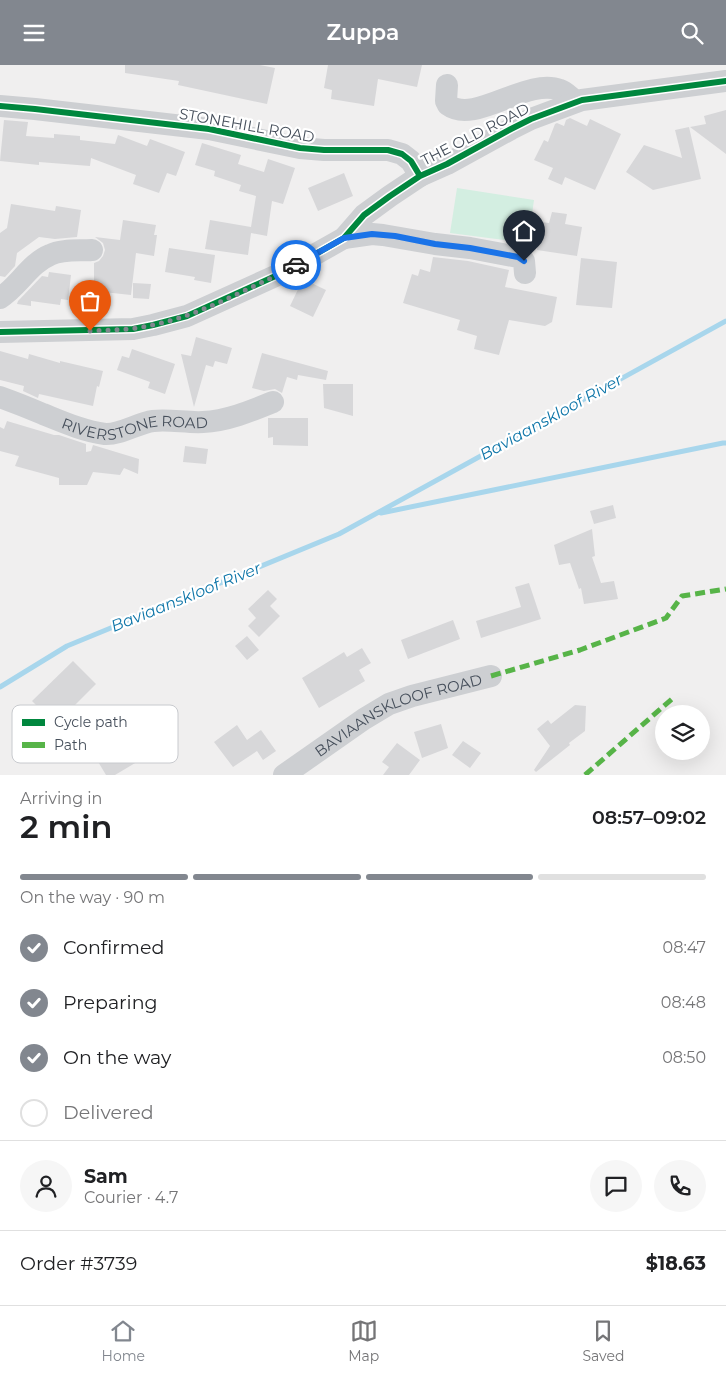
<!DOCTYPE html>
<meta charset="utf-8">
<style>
:root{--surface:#fff;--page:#f6f6f6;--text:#202124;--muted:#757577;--line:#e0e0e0;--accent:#82878f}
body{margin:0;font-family:Montserrat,sans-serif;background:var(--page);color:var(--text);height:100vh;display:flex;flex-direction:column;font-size:19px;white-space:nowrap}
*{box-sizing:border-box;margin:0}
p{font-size:16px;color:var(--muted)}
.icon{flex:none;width:28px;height:28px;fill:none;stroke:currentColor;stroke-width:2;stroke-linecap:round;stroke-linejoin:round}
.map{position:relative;height:710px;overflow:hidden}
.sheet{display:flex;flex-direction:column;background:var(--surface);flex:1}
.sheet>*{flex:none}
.tools{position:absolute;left:655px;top:640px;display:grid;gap:10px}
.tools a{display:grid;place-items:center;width:55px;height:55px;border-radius:50%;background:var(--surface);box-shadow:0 5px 20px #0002;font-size:25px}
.pin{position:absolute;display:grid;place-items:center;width:42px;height:42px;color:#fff;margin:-51px -21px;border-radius:50% 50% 50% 0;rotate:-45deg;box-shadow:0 0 5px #0007}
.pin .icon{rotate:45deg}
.courier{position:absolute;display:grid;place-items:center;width:50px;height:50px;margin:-25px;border:4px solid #1a73e8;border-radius:50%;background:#fff;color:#222;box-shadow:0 1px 6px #0007}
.summary em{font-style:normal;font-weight:600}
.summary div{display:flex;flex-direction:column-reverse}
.summary{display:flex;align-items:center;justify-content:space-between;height:85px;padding:0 20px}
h1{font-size:32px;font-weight:600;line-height:38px}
.bar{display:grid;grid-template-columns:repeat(4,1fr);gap:8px 5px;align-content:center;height:60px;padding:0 20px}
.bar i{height:6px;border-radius:4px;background:var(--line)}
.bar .active{background:var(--accent)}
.bar p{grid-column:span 4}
.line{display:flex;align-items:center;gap:12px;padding:0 20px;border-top:1px solid var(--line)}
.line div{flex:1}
.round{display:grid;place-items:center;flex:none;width:52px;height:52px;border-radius:26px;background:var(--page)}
ol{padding:0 20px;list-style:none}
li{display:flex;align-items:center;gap:15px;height:55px}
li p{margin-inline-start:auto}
li .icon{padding:5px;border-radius:50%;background:var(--accent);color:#fff;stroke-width:4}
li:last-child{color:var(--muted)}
li i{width:28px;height:28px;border:2px solid var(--line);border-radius:50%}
header{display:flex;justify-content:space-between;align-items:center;height:65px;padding:0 20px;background:var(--accent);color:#fff;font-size:22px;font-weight:600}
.menu{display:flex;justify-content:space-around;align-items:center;height:70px;border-top:1px solid var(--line);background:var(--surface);font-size:14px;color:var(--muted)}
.menu a{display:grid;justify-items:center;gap:2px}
.menu .active{color:var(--accent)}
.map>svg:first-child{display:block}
</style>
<header><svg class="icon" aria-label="menu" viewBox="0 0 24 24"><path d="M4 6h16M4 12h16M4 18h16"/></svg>Zuppa<svg class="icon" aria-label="search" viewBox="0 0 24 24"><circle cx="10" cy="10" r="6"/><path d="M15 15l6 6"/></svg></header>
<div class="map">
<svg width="726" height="710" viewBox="0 0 726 710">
<rect width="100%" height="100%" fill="#f0efef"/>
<!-- green -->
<path fill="#d3eee1" d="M457,123l77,12 -6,43 -78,-10z"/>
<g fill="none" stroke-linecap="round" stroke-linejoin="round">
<!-- stream -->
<path stroke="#a8d6ec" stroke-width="5" d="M381,448l342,-70h3
M0,622l67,-41 272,-112 387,-213"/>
</g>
<!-- building -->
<path fill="#d7d7d9" d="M125,0h135l15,3 -8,36 -89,-19 1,-4 -54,-8z
M328,0h94l-5,22 -39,-8 -4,27 -43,-7 1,-9 -8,-2z
M726,45v44l-36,-27 16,-3 -2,-8z
M570,53l17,8 3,-7 31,15 -26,56 -30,-13 -3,8 -14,-6 5,-11 -19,-8 10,-20 4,2 7,-18 2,-1 7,3 2,-6z
M4,55l24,2 -2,14 28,2v-4l26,2v4l35,4 3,-9 29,11 3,-7 35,13 -9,24 -9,-3 -8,20 -26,-9 3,-9 -45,-17 -1,8 -51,-4v3l-39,-4z
M689,62l12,52 -48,11 -27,-18 18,-27 38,13 -7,-28z
M202,78l39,12 -3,9 26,8 4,-13 27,9 -12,36 -11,-3 -5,35 -16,-3 -3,22 -43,-6 5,-29 41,7 5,-31 -17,-5 2,-6 -27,-9 1,-5 -20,-6z
M344,108l9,23 -35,15 -10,-23z
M11,139l44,7 1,-5 25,4 -4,27 -22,2 -16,-2 -22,16 -2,13 -10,11 -5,-1v-43l7,-5z
M552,147l15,2 -2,10 17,3 -5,29 -40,-6 4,-28 8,1z
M123,155l33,5 -2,10h3l-3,21 -18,-3 -5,42 -37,-4v-28l5,-2 4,-5 2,-6 -2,-7 -8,-6 25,3z
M169,183l46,7 -4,28 -17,-3 1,-3 -30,-5z
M433,192l35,4 41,9 -4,17 52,10 -5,25 -7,4 -36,-6 -10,35 -25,-6 3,-13 -20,-6 3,-10 -57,-17 9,-29 6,2 2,-7 10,3z
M581,193l36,4 -5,46 -36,-3z
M49,207l22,3 -3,25 -7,-1 -1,6 -29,-4v5l-14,-2 1,-3 24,-25 6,1z
M303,214l23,11 -13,27 -23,-11z
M133,218l18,1 -2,15 -16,-1z
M196,272l36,11 -5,16 -12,-3 -2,6 -7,-2 -12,42 -13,-53 10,2z
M132,284l43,15 -10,30 -17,-6 2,-6 -33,-12 5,-14 7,2z
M0,286l28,8 1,-5 31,9v-2l43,10 -4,16 -2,-1 -4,20 -54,-12 -1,4 -15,-7 1,-5 -24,-6z
M262,288l66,18 -2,9 -28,-5 -1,5 -10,-3 -5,16 -7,-4 -11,2 -12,-3z
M323,319h30v32l-29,-8z
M268,353h40v28l-35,-1v-8l-5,1z
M7,356l47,14h5l27,9v8l5,-1 2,-6 46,14 -1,15 -14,-6 -4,7 -27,-3 -6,13h-28v-7l-44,-12 4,-10 -19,-5v-24l4,2z
M185,381l23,3 -2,15 -23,-2z
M613,440l3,13 -22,6 -4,-13z
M592,464l3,27 -3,1 9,26 13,-2 4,18 -34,5 -3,-16 -2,1 -9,-26 -11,2 -5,-20z
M529,518l12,36 -60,19 -5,-17 45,-14 -6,-20z
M268,525l9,9 -7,7 10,10 -21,21 -11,-11 8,-8 -8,-9z
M453,555l7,19 -52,20 -7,-19z
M247,571l12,14 -12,10 -12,-14z
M362,583l9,15 -12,7 6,11 -46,27 -17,-30 42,-26 3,5z
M73,596l23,23 -23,23 10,11 -17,17 -34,-34z
M575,640l11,1 -1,25 -16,12 1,2 -34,27 -2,-2 16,-24 -13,-17 11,-9 3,4z
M441,659l7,24 -26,10 -8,-26z
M237,660l10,15 14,-10 15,21 -13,9 -6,-9 -24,16 -19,-25z
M138,665l14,23 -37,22h-9l-9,-15 19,-11 -2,-5z
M463,676l18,12 -11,15 -18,-13z
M397,678l23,17 -11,15h-26l6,-8 -7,-5z"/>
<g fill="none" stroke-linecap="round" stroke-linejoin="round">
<!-- minor -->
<g stroke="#cdcfd2" stroke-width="22">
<path d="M447,20l-1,16 2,4c27,20 79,-28 112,-15 6,2 11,8 16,11"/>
<path d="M0,41l35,3 174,20 91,19 24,2h64l14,4 9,7 9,15"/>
<path d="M344,173l28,-4 11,1 52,9 35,4 48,9 6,4 1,12"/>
<path d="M0,233c18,-11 30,-35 50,-43 12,-6 28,-4 42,-5"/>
<path d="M0,267l133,-3 20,-4 34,-9 95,-43 62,-35 20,-23 26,-19 30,-20 27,-12 64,-35 20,-10 51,-19 144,-19"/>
<path id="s1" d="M0,332c14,5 29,11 43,17 20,8 40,17 62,20 15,1 33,-11 48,-13 16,-2 34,2 50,1 24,-1 48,-11 70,-20"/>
<path id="s2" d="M284,710l80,-56 25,-15 23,-8 79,-20"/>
</g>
<!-- quiet -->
<path stroke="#57b448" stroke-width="5" stroke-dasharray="10 5" stroke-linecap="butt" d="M491,611l89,-26 86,-32 16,-22 44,-7
M585,710l88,-77"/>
<defs>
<path id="cycleway" d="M0,41l35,3 174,20 91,19 24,2h64l14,4 9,7 9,15
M0,267l133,-3 20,-4 34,-9 95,-43 62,-35 20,-23 26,-19 30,-20 27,-12 64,-35 20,-10 51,-19 144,-19"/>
</defs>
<!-- cycleway casing -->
<use href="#cycleway" stroke="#fff" stroke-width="9"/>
<!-- cycleway -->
<use href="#cycleway" stroke="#00873e" stroke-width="6"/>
</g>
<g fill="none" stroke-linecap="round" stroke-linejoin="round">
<!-- done -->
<path stroke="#82878f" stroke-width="5" stroke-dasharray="0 9" d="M90,266c21,-1 42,-1 62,-6 46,-9 88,-33 130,-52l14,-8"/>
<!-- route -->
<path stroke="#1a73e8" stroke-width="6" d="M296,200l48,-27 28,-4 23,2 40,8 35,4 48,9 6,4"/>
</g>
<g text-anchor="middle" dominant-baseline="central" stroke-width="4.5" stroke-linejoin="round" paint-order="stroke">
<!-- street labels -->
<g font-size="15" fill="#464f5b" stroke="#fff">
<text transform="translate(247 60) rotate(10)">STONEHILL ROAD</text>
<text transform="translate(475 69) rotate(-27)">THE OLD ROAD</text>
<text stroke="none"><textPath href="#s1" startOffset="142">RIVERSTONE ROAD</textPath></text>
<text stroke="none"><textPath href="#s2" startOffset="131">BAVIAANSKLOOF ROAD</textPath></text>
</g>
<!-- water labels -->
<g font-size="16" font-style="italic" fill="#0d75a8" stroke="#fff">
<text transform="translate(551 352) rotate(-29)">Baviaanskloof River</text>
<text transform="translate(186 532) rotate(-22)">Baviaanskloof River</text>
</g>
</g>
<!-- legend -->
<rect x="12" y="640" width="166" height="58" rx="8" fill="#fff" stroke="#c8cace" stroke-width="1"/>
<rect x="22" y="654" width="23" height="7" fill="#00873e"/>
<rect x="22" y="677" width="23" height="6" fill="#57b448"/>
<g font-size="14" fill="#464f5b">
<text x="54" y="662">Cycle path</text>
<text x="54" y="685">Path</text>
</g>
</svg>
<div class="tools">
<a><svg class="icon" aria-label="layers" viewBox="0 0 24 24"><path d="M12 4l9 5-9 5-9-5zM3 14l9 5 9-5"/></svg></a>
</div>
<div class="pin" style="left:90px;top:266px;background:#ea580c"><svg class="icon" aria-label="bag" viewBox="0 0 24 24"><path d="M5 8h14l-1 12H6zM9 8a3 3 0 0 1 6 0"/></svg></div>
<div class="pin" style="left:524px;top:196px;background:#1f2937"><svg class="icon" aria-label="home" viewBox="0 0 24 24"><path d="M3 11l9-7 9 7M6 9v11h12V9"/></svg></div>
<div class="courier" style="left:296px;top:200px"><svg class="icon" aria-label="car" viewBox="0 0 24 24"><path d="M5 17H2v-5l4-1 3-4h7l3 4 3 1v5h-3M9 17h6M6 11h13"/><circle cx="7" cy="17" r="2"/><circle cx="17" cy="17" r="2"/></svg></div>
</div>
<section class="sheet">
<div class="summary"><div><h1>2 min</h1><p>Arriving in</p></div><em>08:57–09:02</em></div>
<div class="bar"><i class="active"></i><i class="active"></i><i class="active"></i><i></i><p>On the way · 90 m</p></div>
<ol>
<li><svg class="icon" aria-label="check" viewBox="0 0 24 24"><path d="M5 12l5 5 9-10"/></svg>Confirmed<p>08:47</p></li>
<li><svg class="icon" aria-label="check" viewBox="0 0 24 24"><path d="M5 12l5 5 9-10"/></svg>Preparing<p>08:48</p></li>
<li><svg class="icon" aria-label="check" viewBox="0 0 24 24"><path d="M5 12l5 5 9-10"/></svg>On the way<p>08:50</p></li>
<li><i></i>Delivered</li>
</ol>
<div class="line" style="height:90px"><a class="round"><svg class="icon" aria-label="person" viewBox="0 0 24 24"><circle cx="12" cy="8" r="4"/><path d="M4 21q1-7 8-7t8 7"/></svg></a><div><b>Sam</b><p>Courier · 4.7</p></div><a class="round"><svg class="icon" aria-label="chat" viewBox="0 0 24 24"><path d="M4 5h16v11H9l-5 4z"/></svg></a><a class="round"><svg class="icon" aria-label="phone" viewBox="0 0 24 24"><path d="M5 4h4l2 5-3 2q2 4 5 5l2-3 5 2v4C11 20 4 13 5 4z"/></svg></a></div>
<div class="line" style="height:65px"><div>Order #3739</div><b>$18.63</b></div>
</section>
<nav class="menu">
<a class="active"><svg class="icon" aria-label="home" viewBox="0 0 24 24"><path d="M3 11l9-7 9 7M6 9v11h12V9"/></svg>Home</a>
<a><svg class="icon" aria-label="map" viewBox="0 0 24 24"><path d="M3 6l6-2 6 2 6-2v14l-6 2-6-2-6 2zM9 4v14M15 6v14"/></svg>Map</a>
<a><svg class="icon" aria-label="saved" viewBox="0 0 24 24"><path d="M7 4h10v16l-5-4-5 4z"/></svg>Saved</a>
</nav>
